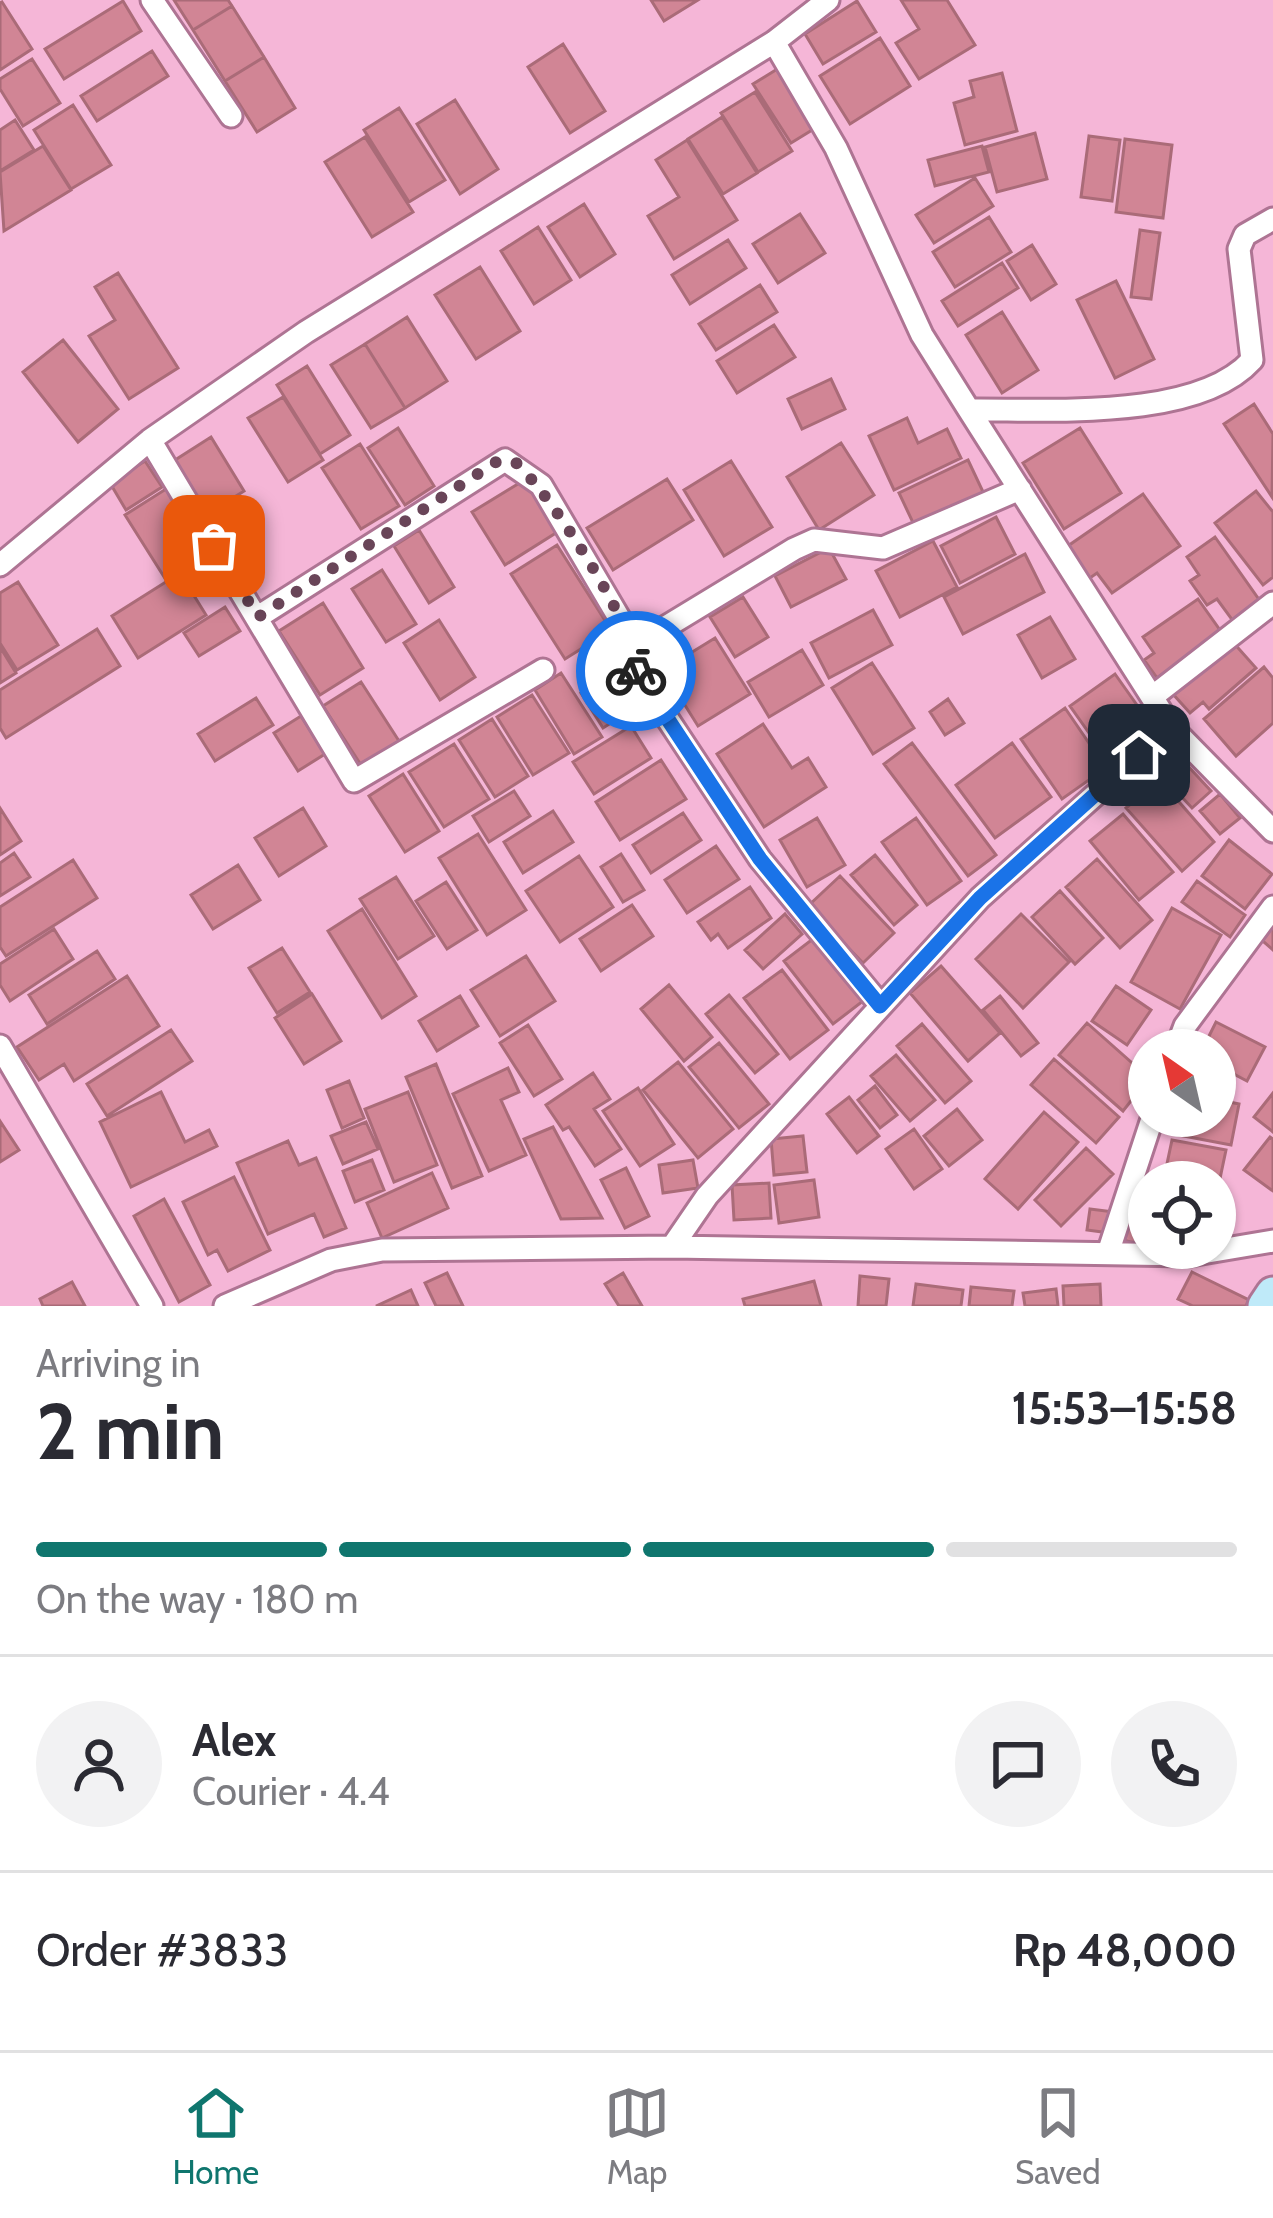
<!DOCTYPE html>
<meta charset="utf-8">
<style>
:root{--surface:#fff;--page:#f2f2f3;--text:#2b2b33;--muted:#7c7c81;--line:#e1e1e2;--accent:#0f766e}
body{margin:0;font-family:Cabin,sans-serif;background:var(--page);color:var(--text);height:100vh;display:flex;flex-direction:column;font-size:45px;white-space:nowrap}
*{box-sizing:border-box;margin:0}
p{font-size:39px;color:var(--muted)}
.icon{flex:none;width:66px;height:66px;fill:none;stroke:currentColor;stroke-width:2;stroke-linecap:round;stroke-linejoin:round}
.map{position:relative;height:1306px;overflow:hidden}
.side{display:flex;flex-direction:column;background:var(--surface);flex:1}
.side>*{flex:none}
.needle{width:78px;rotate:326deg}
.fabs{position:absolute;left:1128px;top:1029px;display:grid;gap:24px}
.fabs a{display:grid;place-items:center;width:108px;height:108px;border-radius:50%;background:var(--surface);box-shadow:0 3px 9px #0004;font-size:60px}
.pin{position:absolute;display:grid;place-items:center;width:102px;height:102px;color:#fff;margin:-51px;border-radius:24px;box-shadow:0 6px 18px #0006}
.courier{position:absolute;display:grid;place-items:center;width:120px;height:120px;margin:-60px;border:9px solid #1a73e8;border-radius:50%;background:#fff;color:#222;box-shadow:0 3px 15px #0007}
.head em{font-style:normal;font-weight:700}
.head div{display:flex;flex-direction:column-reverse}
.head{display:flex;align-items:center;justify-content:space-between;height:204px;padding:0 36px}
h1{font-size:78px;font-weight:700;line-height:90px}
.bar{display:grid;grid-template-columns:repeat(4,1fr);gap:18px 12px;align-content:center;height:144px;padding:0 36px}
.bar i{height:15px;border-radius:9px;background:var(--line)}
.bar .current{background:var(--accent)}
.bar p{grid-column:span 4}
.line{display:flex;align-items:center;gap:30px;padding:0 36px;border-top:3px solid var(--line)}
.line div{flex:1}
.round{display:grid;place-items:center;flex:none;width:126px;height:126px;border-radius:63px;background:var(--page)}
.menu{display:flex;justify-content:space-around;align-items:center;height:168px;border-top:3px solid var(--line);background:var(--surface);font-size:33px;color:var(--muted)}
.menu a{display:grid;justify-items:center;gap:6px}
.menu .current{color:var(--accent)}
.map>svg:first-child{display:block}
</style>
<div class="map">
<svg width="1273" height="1306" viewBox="0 0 1273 1306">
<rect width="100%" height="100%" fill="#f5b6d7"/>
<!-- building -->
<path fill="#d18595" stroke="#aa6b78" stroke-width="3" d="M174,0h54l4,6 -39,24z
M651,0h47l-34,21z
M901,0h46l28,45 -56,34 -23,-36 23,-14z
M123,1l18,30 -77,48 -19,-30z
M857,1l19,31 -53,32 -18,-30z
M2,2l30,47 -32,21v-67z
M232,6l32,51 -39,24 -32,-51z
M880,38l30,48 -60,38 -30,-48z
M563,44l42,67 -35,22 -42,-66z
M152,51l16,25 -71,45 -16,-25z
M264,57l31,51 -38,24 -32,-51z
M32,59l28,44 -37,23 -23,-37v-10z
M779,68l38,59 -26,16 -38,-59z
M1002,73l15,58 -52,14 -11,-42 20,-6 -4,-16z
M755,92l37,59 -34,21 -37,-59z
M455,100l43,69 -38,25 -43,-70z
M73,105l38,60 -40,24 -37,-59z
M399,108l46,72 -36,22 -45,-72z
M722,117l35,56 -34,21 -35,-55z
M15,120l19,30 -34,21v-41z
M1035,133l12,46 -50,13 -12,-45z
M1089,136l31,4 -8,61 -31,-4z
M365,137l48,75 -41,25 -47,-75z
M1125,139l47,6 -9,73 -47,-6z
M687,140l50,80 -63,39 -26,-43 31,-19 -23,-37z
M43,146l28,44 -67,41 -4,-59z
M982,146l7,26 -54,14 -7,-26z
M975,178l18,28 -59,37 -18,-28z
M584,204l31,50 -35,23 -32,-50z
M800,214l25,39 -47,30 -25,-39z
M989,217l22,35 -56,35 -22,-35z
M538,227l33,53 -37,24 -33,-53z
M1140,230l20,3 -9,66 -20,-2z
M728,240l18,28 -56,36 -18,-29z
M1032,245l24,39 -25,16 -24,-39z
M1002,263l16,25 -60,38 -16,-25z
M480,267l40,64 -44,28 -41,-64z
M118,273l60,95 -49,31 -40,-63 26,-16 -20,-33z
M1116,281l38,78 -39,19 -38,-78z
M760,285l17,27 -61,38 -17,-26z
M1002,312l36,58 -36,23 -36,-58z
M407,317l40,64 -42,27 -40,-64z
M774,325l21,32 -58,36 -20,-32z
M63,340l55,69 -40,33 -55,-70z
M365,344l40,64 -34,20 -40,-63z
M307,366l43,69 -30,19 -43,-69z
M831,379l14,30 -43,20 -14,-30z
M283,397l40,63 -35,22 -40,-64z
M1254,404l19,30 -1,63 -48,-73z
M907,418l11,25 29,-14 14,29 -67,32 -25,-54z
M398,428l36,58 -29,19 -37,-57z
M1080,428l41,65 -57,36 -41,-66z
M211,437l33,54 -38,24 -34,-53z
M841,443l33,52 -55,35 -32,-53z
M360,444l39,62 -38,23 -39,-61z
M968,460l17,36 -69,33 -17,-36z
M145,461l17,26 -36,23 -16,-27z
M731,461l41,66 -48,29 -40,-66z
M526,479l33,52 -54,34 -33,-53z
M667,479l26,41 -80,50 -26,-42z
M166,489l40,66 -40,25 -41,-65z
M1256,491l17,21v65l-10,8 -48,-62z
M1143,494l37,52 -68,47 -15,-20 -10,7 -22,-32z
M996,517l19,37 -55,29 -19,-37z
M419,530l35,57 -25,16 -35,-57z
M1215,537l45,64 -27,20 -16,-22 -10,6 -17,-24 9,-6 -12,-18z
M933,541l24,46 -57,30 -24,-46z
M557,545l54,85 -46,29 -54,-85z
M829,548l17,31 -55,28 -16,-31z
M1025,554l19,38 -81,42 -19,-37z
M382,570l34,54 -30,18 -34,-53z
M180,573l26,42 -68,43 -26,-42z
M18,582l40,63 -41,25 -17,-27v-50z
M743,597l25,40 -33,20 -25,-40z
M1198,599l24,34 -65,45 -13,-18 10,-7 -11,-16z
M323,603l40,65 -43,27 -41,-64z
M225,607l15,24 -41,25 -15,-23z
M873,610l19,35 -63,33 -18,-35z
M1050,617l25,42 -33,19 -24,-43z
M439,620l36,57 -35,23 -36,-57z
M97,629l23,37 -114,72 -6,-10v-38z
M715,638l35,56 -52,32 -35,-56z
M1231,640l25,28 -47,41 -6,-7 -13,11 -18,-20z
M0,647l16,26 -16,10z
M802,650l21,35 -54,32 -21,-35z
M872,663l42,65 -41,26 -41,-66z
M621,667l23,35 -41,26 -22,-35z
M1264,667l9,11v45l-37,33 -32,-37z
M561,673l41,64 -28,17 -39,-64z
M1115,674l36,51 -45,32 -36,-51z
M361,682l38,59 -38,24 -38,-59z
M532,695l37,58 -36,22 -36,-58z
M256,698l17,27 -58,36 -17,-27z
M948,699l16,24 -19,12 -15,-23z
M1065,708l41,60 -44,31 -41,-60z
M301,716l24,38 -27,17 -24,-38z
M492,719l36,57 -33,21 -36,-57z
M763,724l29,44 16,-10 18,29 -62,40 -47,-73z
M631,726l20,32 -57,36 -21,-32z
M912,743l84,112 -28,21 -84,-112z
M1012,743l39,54 -56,41 -39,-53z
M454,744l35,55 -45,28 -35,-55z
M1173,750l38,41 -19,17 -38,-41z
M661,760l25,39 -66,41 -24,-38z
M403,774l36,57 -34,21 -36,-56z
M1159,779l55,63 -32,29 -56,-63z
M514,791l16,25 -41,26 -16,-26z
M1220,794l20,24 -20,16 -20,-23z
M0,808l21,33 -21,14z
M303,808l23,38 -47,30 -24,-38z
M553,811l20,31 -50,31 -19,-31z
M683,813l18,27 -50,33 -18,-28z
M1123,814l50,58 -34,28 -49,-59z
M817,818l28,47 -38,22 -27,-47z
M916,818l45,63 -34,24 -45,-63z
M478,834l48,76 -39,25 -48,-77z
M1229,840l43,34 -27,35 -43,-33z
M716,846l23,33 -52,34 -22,-33z
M14,853l16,24 -30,19v-33z
M621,854l23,36 -21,12 -22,-35z
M875,855l42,50 -23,20 -43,-50z
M579,856l34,51 -53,35 -34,-51z
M1097,859l55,61 -32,28 -54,-61z
M73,860l24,38 -91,58 -6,-9v-40z
M238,865l22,35 -47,29 -22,-34z
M840,876l54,57 -31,30 -55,-57z
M396,877l38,59 -36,23 -38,-60z
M1197,881l48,34 -15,22 -48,-35z
M446,882l31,48 -30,19 -31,-48z
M750,887l21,31 -43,30 -10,-14 -7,6 -13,-18z
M1060,891l43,47 -28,26 -43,-47z
M632,905l21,31 -52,35 -21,-32z
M1172,908l49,27 -41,74 -49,-27z
M362,909l54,87 -34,22 -54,-87z
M785,914l17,20 -39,35 -18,-19z
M1021,914l48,48 -46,46 -47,-49z
M1273,916v34l-17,-15z
M54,929l19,30 -63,42 -10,-16v-21z
M814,938l49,63 -30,23 -49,-63z
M282,948l28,44 -33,21 -28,-45z
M97,951l18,28 -68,45 -18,-29z
M526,956l29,45 -55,35 -29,-46z
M941,966l59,67 -32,28 -58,-68z
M782,970l46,60 -38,29 -46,-61z
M127,976l32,50 -85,55 -10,-17 -25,16 -22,-33z
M669,985l43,52 -28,24 -43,-52z
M1116,986l35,24 -24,35 -35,-24z
M312,994l29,47 -37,23 -29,-46z
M729,995l49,59 -23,19 -49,-59z
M460,996l18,30 -41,25 -18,-30z
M1000,996l38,47 -17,13 -38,-46z
M1216,1022l49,25 -18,34 -32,-17v-14h-13z
M1087,1023l62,55 -26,33 -64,-56z
M922,1024l49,57 -26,22 -48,-57z
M528,1025l34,54 -28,17 -34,-53z
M171,1030l21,31 -85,55 -20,-32z
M719,1043l50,61 -30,24 -50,-61z
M896,1055l39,45 -25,21 -39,-45z
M1054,1059l65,58 -23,26 -65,-58z
M678,1062l55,67 -35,29 -55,-68z
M436,1064l46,112 -30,12 -46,-111z
M508,1068l11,24 -18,8 25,55 -37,16 -36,-77z
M593,1073l17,26 -16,10 27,40 -26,17 -26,-39 -6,3 -17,-25z
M349,1081l15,37 -22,10 -15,-38z
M875,1086l22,29 -17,13 -22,-28z
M638,1088l36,56 -34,22 -37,-55z
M161,1092l24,50 24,-12 8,16 -86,41 -31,-65z
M408,1092l29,73 -43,17 -29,-73z
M1273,1093v39l-19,-15z
M849,1097l30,39 -22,17 -30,-39z
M1215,1099l24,5 -8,41 -63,-12 3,-17h44z
M957,1109l25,31 -33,26 -25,-30z
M1044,1112l34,30 -60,67 -33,-30z
M0,1121l19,29 -19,12z
M366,1122l12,27 -35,15 -12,-28z
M553,1127l49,91 -41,1 -37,-80z
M914,1129l28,40 -28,20 -28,-40z
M803,1136l4,36 -33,3 -3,-36z
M1270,1137l3,2v52l-29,-21z
M1172,1140l54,10 -8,38 -3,-6 -51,-4z
M288,1141l11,24 17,-7 30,70 -22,9 -10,-23 -46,20 -31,-71z
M1086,1148l27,26 -52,52 -26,-26z
M372,1160l12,30 -29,12 -12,-31z
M693,1160l5,28 -35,5 -4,-28z
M626,1168l23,48 -24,12 -24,-48z
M432,1173l16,35 -66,30 -15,-35z
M234,1177l36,73 -42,21 -11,-21 -9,5 -25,-53z
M814,1180l5,37 -40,6 -5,-38z
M769,1183l2,35 -37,2 -2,-35z
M1134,1194l15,4 -12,46 -17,-5z
M164,1199l46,86 -31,17 -45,-86z
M1090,1209l24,3 -4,21 -23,-3z
M1192,1272l57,28 -3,6h-53l-15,-7z
M447,1273l16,33h-27l-11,-23z
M623,1273l19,33h-23l-14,-22z
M860,1276l29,3 -3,27h-28z
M814,1281l7,25h-76l-2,-7z
M72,1282l13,24h-42l-3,-7z
M916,1284l47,6 -2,16h-48z
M1100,1284l1,22h-37l-1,-20z
M971,1287l43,4 -2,15h-43z
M1056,1289l2,17h-33l-2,-13z
M411,1290l7,16h-42z"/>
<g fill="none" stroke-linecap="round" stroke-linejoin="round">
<defs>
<path id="street" d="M152,0l79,116
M774,42l62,106 86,187 47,75 202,317 102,104
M969,410c78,-1 228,11 283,-50l-13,-111 6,-14 28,-16
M150,440l204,341 189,-111
M0,565l150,-125 156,-108 468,-290 54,-42
M258,617l247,-157 36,25 97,165
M1152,697l121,-94
M881,1006l-121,-147 -124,-188 2,-21 8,-11 148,-90 20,-9 69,8 137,-59
M0,1046l152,260
M1176,1050l9,-24 88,-119
M672,1247l35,-51 273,-298 191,-171
M1108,1253l45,-137
M225,1306l106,-46 51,-10 290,-3 518,8 83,-14"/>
<path id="secondary" d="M1265,1306l8,-12"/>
</defs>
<!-- street casing -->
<use href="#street" stroke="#ae7493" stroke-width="27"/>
<!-- secondary casing -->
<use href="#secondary" stroke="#ae7493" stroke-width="39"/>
<!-- street -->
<use href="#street" stroke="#fff" stroke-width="21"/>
<!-- secondary -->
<use href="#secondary" stroke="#bfeaf9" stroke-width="33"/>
</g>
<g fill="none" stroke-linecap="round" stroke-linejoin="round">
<!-- done -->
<path stroke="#694558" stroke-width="12" stroke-dasharray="0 21.6" d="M214,546l44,71 238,-155h19c33,28 124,168 121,209"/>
<!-- route -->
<path stroke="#1a73e8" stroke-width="15" d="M636,671l124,188 120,147 100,-108 159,-143"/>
</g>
</svg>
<div class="fabs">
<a><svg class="needle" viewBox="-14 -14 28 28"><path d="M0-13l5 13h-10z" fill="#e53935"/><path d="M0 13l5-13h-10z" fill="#7c7c81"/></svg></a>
<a><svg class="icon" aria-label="locate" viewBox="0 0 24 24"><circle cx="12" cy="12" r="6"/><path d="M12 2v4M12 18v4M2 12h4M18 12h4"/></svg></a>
</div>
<div class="pin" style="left:214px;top:546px;background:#ea580c"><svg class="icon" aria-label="bag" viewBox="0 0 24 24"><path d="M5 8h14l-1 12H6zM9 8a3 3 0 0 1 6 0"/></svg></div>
<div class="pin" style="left:1139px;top:755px;background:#1f2937"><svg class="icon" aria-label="home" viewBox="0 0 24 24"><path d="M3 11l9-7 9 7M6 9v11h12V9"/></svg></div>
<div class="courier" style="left:636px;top:671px"><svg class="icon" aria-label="bike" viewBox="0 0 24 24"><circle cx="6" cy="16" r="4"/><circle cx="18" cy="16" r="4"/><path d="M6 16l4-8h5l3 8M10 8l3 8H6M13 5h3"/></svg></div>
</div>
<section class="side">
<div class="head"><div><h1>2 min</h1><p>Arriving in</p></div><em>15:53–15:58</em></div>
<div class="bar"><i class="current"></i><i class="current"></i><i class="current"></i><i></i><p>On the way · 180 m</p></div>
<div class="line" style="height:216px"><a class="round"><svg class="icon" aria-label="person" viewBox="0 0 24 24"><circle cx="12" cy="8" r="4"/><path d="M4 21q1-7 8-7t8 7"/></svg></a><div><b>Alex</b><p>Courier · 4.4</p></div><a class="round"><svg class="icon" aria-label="chat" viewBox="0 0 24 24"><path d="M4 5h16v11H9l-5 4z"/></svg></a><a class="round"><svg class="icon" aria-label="phone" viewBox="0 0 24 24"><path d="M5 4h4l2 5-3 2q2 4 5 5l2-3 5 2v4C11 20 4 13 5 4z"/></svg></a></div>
<div class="line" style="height:156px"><div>Order #3833</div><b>Rp 48,000</b></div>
</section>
<nav class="menu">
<a class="current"><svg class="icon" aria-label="home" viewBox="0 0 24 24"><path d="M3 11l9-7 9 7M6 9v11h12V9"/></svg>Home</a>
<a><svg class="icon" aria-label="map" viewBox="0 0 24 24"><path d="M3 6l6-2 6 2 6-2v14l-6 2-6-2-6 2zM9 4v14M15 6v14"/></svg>Map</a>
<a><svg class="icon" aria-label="saved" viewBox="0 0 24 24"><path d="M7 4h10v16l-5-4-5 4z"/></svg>Saved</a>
</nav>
